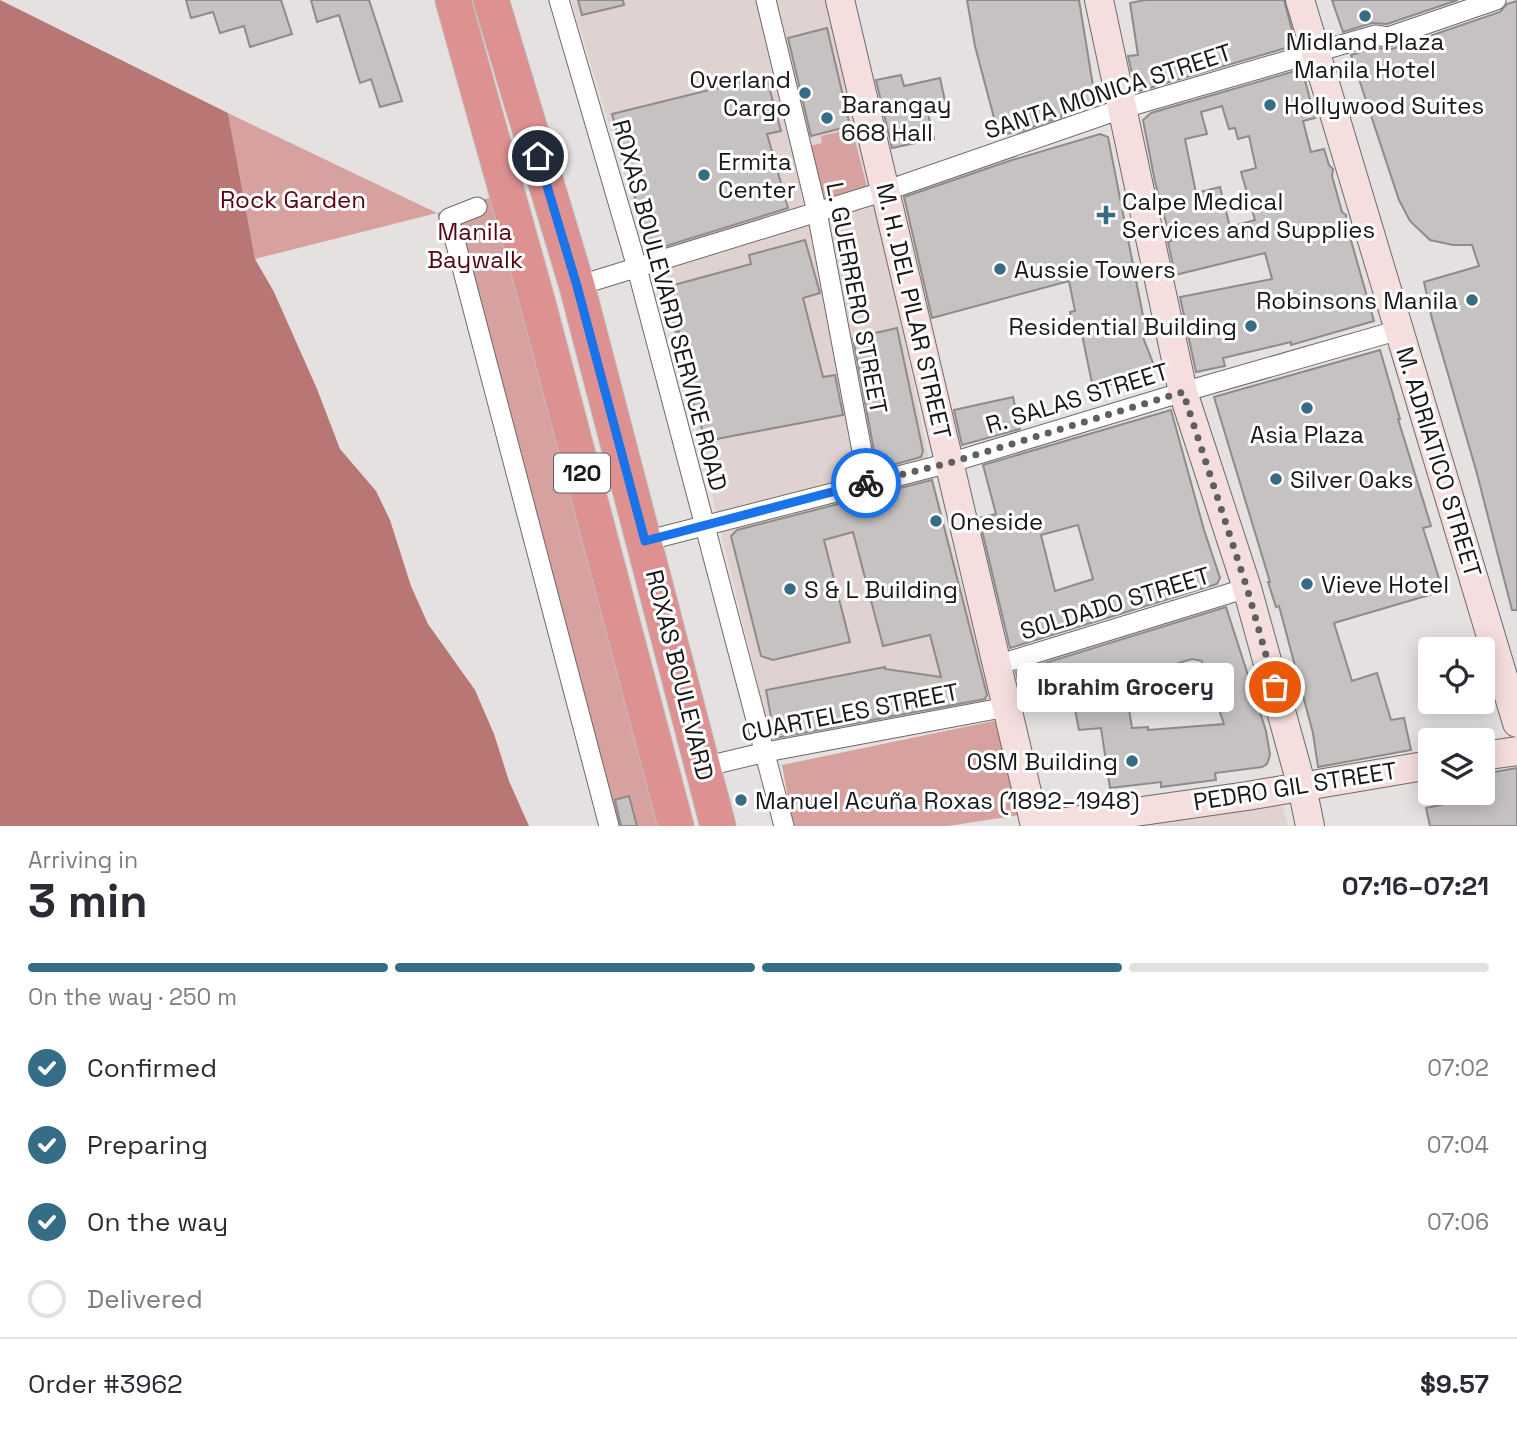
<!DOCTYPE html>
<meta charset="utf-8">
<style>
:root{--surface:#fff;--page:#f2f2f3;--text:#2b2b33;--muted:#7c7c81;--line:#e1e1e2;--accent:#356d87}
body{margin:0;font-family:"Space Grotesk",sans-serif;background:var(--page);color:var(--text);height:100vh;display:flex;flex-direction:column;font-size:26px;white-space:nowrap}
*{box-sizing:border-box;margin:0}
p{font-size:23px;color:var(--muted)}
.icon{flex:none;width:38px;height:38px;fill:none;stroke:currentColor;stroke-width:2;stroke-linecap:round;stroke-linejoin:round}
.map{position:relative;height:826px;overflow:hidden}
.drawer{display:flex;flex-direction:column;background:var(--surface);flex:1}
.drawer>*{flex:none}
.buttons{position:absolute;left:1418px;top:637px;display:grid;gap:14px}
.buttons a{display:grid;place-items:center;width:77px;height:77px;border-radius:7px;background:var(--surface);box-shadow:0 4px 18px #0003;font-size:35px}
.pin{position:absolute;display:grid;place-items:center;width:60px;height:60px;color:#fff;margin:-30px;border:4px solid #fff;border-radius:50%;box-shadow:0 2px 7px #0007}
.courier{position:absolute;display:grid;place-items:center;width:70px;height:70px;margin:-35px;border:5px solid #1a73e8;border-radius:50%;background:#fff;color:#222;box-shadow:0 2px 9px #0007}
.bubble{position:absolute;height:49px;border-radius:7px;background:var(--surface);box-shadow:0 4px 18px #0003;font-size:23px;font-weight:800;line-height:49px;text-align:center}
.summary em{font-style:normal;font-weight:800}
.summary div{display:flex;flex-direction:column-reverse}
.summary{display:flex;align-items:center;justify-content:space-between;height:119px;padding:0 28px}
h1{font-size:46px;font-weight:800;line-height:52px}
.bar{display:grid;grid-template-columns:repeat(4,1fr);gap:10px 7px;align-content:center;height:84px;padding:0 28px}
.bar i{height:9px;border-radius:5px;background:var(--line)}
.bar .current{background:var(--accent)}
.bar p{grid-column:span 4}
.line{display:flex;align-items:center;gap:18px;padding:0 28px;border-top:2px solid var(--line)}
.line div{flex:1}
ol{padding:0 28px;list-style:none}
li{display:flex;align-items:center;gap:21px;height:77px}
li p{margin-inline-start:auto}
li .icon{padding:7px;border-radius:50%;background:var(--accent);color:#fff;stroke-width:4}
li:last-child{color:var(--muted)}
li i{width:38px;height:38px;border:4px solid var(--line);border-radius:50%}
.map>svg:first-child{display:block}
</style>
<div class="map">
<svg width="1517" height="826" viewBox="0 0 1517 826">
<rect width="100%" height="100%" fill="#e6e1e1"/>
<!-- built -->
<path fill="#e0d2d1" d="M571,0h258l43,189 -223,67z
M876,200l56,275 62,228 -222,42 -114,-475z
M1281,799l7,27h-176z"/>
<!-- green -->
<path fill="#d7a19f" d="M228,113l209,100 55,-16 167,629h-55l-84,-322 -83,-291 -182,46z
M852,129l15,58 -45,12 -13,-53 13,-3 -1,-7z
M998,720l28,94 -78,12h-155l-11,-61z"/>
<!-- water -->
<path fill="#b87675" d="M0,0l228,113 27,146 19,33 43,97 23,60 36,42 14,29 21,66 17,38 47,66 19,44 15,47 20,45h-529z"/>
<!-- building -->
<path fill="#c7c2c2" stroke="#908b8b" stroke-width="2" fill-rule="evenodd" d="M186,0h95l11,34 -42,13 -6,-21 -24,7 -7,-21 -22,6z
M311,0h58l33,101 -22,6 -9,-28 -11,4 -21,-68 -22,7z
M578,0h45l1,5 -42,10z
M967,0h112l16,98 -4,8 -29,8 -1,3 -43,15 -12,2 -9,-5 -22,-83z
M1145,0h139l12,45 -160,47 -8,-36 10,-1 -8,-52z
M1332,0h126l-71,24 -15,-1 -29,9z
M1517,1v609h-5l-36,-140 -44,-151 -8,-37 55,-16 -7,-21h-19l-23,-5 -20,-19 -11,-21 -48,-145 25,-7 16,1 108,-37 7,-8z
M827,28l23,98 -39,10 -23,-98z
M1302,69l13,49 -12,3 8,31 13,-3 5,16 4,4 -1,7 10,36 4,3v8l28,98 -83,24v-3l-68,16 2,8 -29,6 -16,-75 92,-18 -7,-26 -90,22 -7,-33 3,-1 -16,-59 -12,-62 8,-7zM1222,106l7,23 6,-1 3,11 11,-3 7,32 -15,4 14,48 -25,7 -10,-40 -24,6 -11,-54 22,-5 -6,-22z
M901,75l3,11 36,-8 5,23 -19,4 8,34 -42,9 -16,-68z
M766,76l15,55 -14,3 21,74 -138,43 -38,-137z
M1100,134l8,3 38,194 -5,1 12,31 1,21 -27,5 -2,-8 -32,7 -13,-63 -7,2 -3,-15 5,-1 -6,-30 -137,37 -28,-121 105,-36z
M805,240l15,53 -17,5 20,79 12,-2 8,40 -137,26 -12,-37 -15,-73 -3,1 -13,-44 88,-24 -2,-9z
M897,328l26,123 -2,6 -36,10h-8l-24,-129z
M1380,350l20,69h-2l33,107 -8,2 20,63 -109,32 18,58 25,-8 14,47 13,-2 7,32 -93,17 -5,-34 -34,-127 -3,1 -8,-25h2l-56,-185z
M1013,397l7,32 -58,16 -8,-35z
M1171,410l33,120 16,48 -3,6 -207,64 -31,-130 17,-4 -13,-49zM1078,525l15,54 -38,12 -14,-56z
M932,480l55,215 -2,4 -210,39 -9,-48 119,-23v2l56,8 -11,-42 -47,11 -30,-114 -29,8 26,102 -77,18 -12,-4 -30,-120 6,-6 144,-37 12,2 -1,-5z
M1226,607l40,124 4,24 -3,9 -5,3 -47,6 1,7 -55,7v-5l-51,6 -9,-60 -22,2 -7,-35 -48,13 -8,-36zM1192,659l10,2 22,63 -76,6v-3l-16,1 -8,-49z
M1517,768v58h-87l-4,-18 52,-11 -1,-4h5v-19z
M629,796l8,30h-16l-6,-26z"/>
<g fill="none" stroke-linecap="round" stroke-linejoin="round">
<defs>
<path id="street" d="M559,0l75,257 150,569
M766,0l51,212 51,271
M477,207l-28,11 160,608
M577,286l308,-95 236,-82 254,-74 13,2 108,-37
M645,541l304,-78 234,-71 216,-62
M997,665l250,-77
M703,767l63,-15 241,-45"/>
<path id="secondary" d="M840,0l195,826
M1099,0l84,392 64,196 55,199 8,39
M1300,0l217,723
M1482,756l35,-5
M1037,826l210,-30 183,-31"/>
<path id="highway" d="M453,0l84,300 139,526
M491,0l86,286 141,540"/>
</defs>
<!-- street casing -->
<use href="#street" stroke="#6f6a6a" stroke-width="21"/>
<!-- secondary casing -->
<use href="#secondary" stroke="#6f6a6a" stroke-width="30"/>
<!-- highway casing -->
<use href="#highway" stroke="#bfbebe" stroke-width="37"/>
<!-- street -->
<use href="#street" stroke="#fff" stroke-width="19"/>
<!-- secondary -->
<use href="#secondary" stroke="#f5dede" stroke-width="28"/>
<!-- highway -->
<use href="#highway" stroke="#dd9190" stroke-width="35"/>
</g>
<g fill="none" stroke-linecap="round" stroke-linejoin="round">
<!-- done -->
<path stroke="#615e5e" stroke-width="7" stroke-dasharray="0 12.6" d="M866,483l83,-20 234,-71 64,196 28,99"/>
<!-- route -->
<path stroke="#1a73e8" stroke-width="9" d="M538,156l39,130 68,255 221,-58"/>
</g>
<!-- markers -->
<g fill="#356d87" stroke="#fff" stroke-width="2.5">
<circle cx="1365" cy="16" r="7"/>
<circle cx="805" cy="93" r="7"/>
<circle cx="1270" cy="105" r="7"/>
<circle cx="827" cy="118" r="7"/>
<circle cx="704" cy="175" r="7"/>
<path d="M1102.5 204.5h7v7h7v7h-7v7h-7v-7h-7v-7h7z"/>
<circle cx="1000" cy="269" r="7"/>
<circle cx="1472" cy="300" r="7"/>
<circle cx="1251" cy="326" r="7"/>
<circle cx="1307" cy="408" r="7"/>
<circle cx="1276" cy="479" r="7"/>
<circle cx="936" cy="521" r="7"/>
<circle cx="1307" cy="584" r="7"/>
<circle cx="790" cy="589" r="7"/>
<circle cx="1132" cy="761" r="7"/>
<circle cx="741" cy="800" r="7"/>
</g>
<g text-anchor="middle" dominant-baseline="central" stroke-width="6" stroke-linejoin="round" paint-order="stroke">
<!-- shield labels -->
<rect fill="#fff" stroke="#5e5d5d" stroke-width="2" x="554" y="453.5" width="56" height="39" rx="5"/>
<g font-size="23" font-weight="bold" fill="#191717">
<text x="582" y="473">120</text>
</g>
<!-- poi labels -->
<g font-size="24" fill="#191717" stroke="#fff" text-anchor="start">
<text x="1365" y="41" text-anchor="middle">Midland Plaza<tspan x="1365" dy="28">Manila Hotel</tspan></text>
<text x="791" y="79" text-anchor="end">Overland<tspan x="791" dy="28">Cargo</tspan></text>
<text x="841" y="104">Barangay<tspan x="841" dy="28">668 Hall</tspan></text>
<text x="1284" y="105">Hollywood Suites</text>
<text x="718" y="161">Ermita<tspan x="718" dy="28">Center</tspan></text>
<text x="1122" y="201">Calpe Medical<tspan x="1122" dy="28">Services and Supplies</tspan></text>
<text x="1014" y="269">Aussie Towers</text>
<text x="1458" y="300" text-anchor="end">Robinsons Manila</text>
<text x="1237" y="326" text-anchor="end">Residential Building</text>
<text x="1307" y="434" text-anchor="middle">Asia Plaza</text>
<text x="1290" y="479">Silver Oaks</text>
<text x="950" y="521">Oneside</text>
<text x="1321" y="584">Vieve Hotel</text>
<text x="804" y="589">S &amp; L Building</text>
<text x="1118" y="761" text-anchor="end">OSM Building</text>
<text x="755" y="800">Manuel Acuña Roxas (1892–1948)</text>
</g>
<!-- street labels -->
<g font-size="24" fill="#191717" stroke="#fff">
<text transform="translate(1108 91) rotate(-18)">SANTA MONICA STREET</text>
<text transform="translate(857 298) rotate(79)">L. GUERRERO STREET</text>
<text transform="translate(670 305) rotate(75)">ROXAS BOULEVARD SERVICE ROAD</text>
<text transform="translate(914 311) rotate(77)">M. H. DEL PILAR STREET</text>
<text transform="translate(1077 398) rotate(-17)">R. SALAS STREET</text>
<text transform="translate(1439 462) rotate(73)">M. ADRIATICO STREET</text>
<text transform="translate(1115 603) rotate(-17)">SOLDADO STREET</text>
<text transform="translate(680 675) rotate(76)">ROXAS BOULEVARD</text>
<text transform="translate(850 712) rotate(-11)">CUARTELES STREET</text>
<text transform="translate(1295 786) rotate(-9)">PEDRO GIL STREET</text>
</g>
<!-- park labels -->
<g font-size="24" fill="#570311" stroke="#fff">
<text x="293" y="199">Rock Garden</text>
<text x="475" y="231">Manila<tspan x="475" dy="28">Baywalk</tspan></text>
</g>
</g>
</svg>
<div class="buttons">
<a><svg class="icon" aria-label="locate" viewBox="0 0 24 24"><circle cx="12" cy="12" r="6"/><path d="M12 2v4M12 18v4M2 12h4M18 12h4"/></svg></a>
<a><svg class="icon" aria-label="layers" viewBox="0 0 24 24"><path d="M12 4l9 5-9 5-9-5zM3 14l9 5 9-5"/></svg></a>
</div>
<div class="pin" style="left:1275px;top:687px;background:#ea580c"><svg class="icon" aria-label="bag" viewBox="0 0 24 24"><path d="M5 8h14l-1 12H6zM9 8a3 3 0 0 1 6 0"/></svg></div>
<div class="pin" style="left:538px;top:156px;background:#1f2937"><svg class="icon" aria-label="home" viewBox="0 0 24 24"><path d="M3 11l9-7 9 7M6 9v11h12V9"/></svg></div>
<div class="courier" style="left:866px;top:483px"><svg class="icon" aria-label="bike" viewBox="0 0 24 24"><circle cx="6" cy="16" r="4"/><circle cx="18" cy="16" r="4"/><path d="M6 16l4-8h5l3 8M10 8l3 8H6M13 5h3"/></svg></div>
<div class="bubble" style="left:1017px;top:663px;width:217px">Ibrahim Grocery</div>
</div>
<section class="drawer">
<div class="summary"><div><h1>3 min</h1><p>Arriving in</p></div><em>07:16–07:21</em></div>
<div class="bar"><i class="current"></i><i class="current"></i><i class="current"></i><i></i><p>On the way · 250 m</p></div>
<ol>
<li><svg class="icon" aria-label="check" viewBox="0 0 24 24"><path d="M5 12l5 5 9-10"/></svg>Confirmed<p>07:02</p></li>
<li><svg class="icon" aria-label="check" viewBox="0 0 24 24"><path d="M5 12l5 5 9-10"/></svg>Preparing<p>07:04</p></li>
<li><svg class="icon" aria-label="check" viewBox="0 0 24 24"><path d="M5 12l5 5 9-10"/></svg>On the way<p>07:06</p></li>
<li><i></i>Delivered</li>
</ol>
<div class="line" style="height:91px"><div>Order #3962</div><b>$9.57</b></div>
</section>
